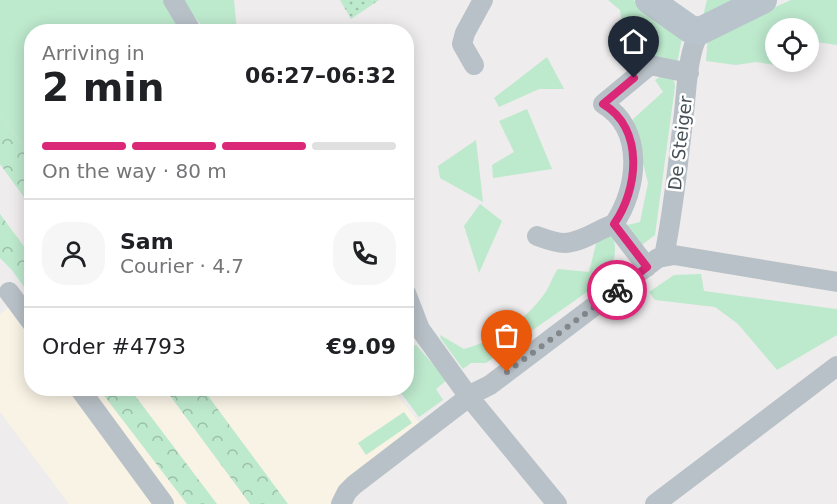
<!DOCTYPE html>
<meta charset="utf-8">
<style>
:root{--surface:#fff;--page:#f6f6f6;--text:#202124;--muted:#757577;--line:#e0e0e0;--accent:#db2777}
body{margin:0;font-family:"DejaVu Sans",sans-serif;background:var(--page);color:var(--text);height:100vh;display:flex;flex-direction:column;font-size:22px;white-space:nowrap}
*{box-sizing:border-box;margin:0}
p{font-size:20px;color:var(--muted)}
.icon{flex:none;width:33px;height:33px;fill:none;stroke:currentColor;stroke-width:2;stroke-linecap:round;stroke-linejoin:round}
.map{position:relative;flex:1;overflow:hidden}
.panel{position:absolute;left:24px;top:24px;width:390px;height:372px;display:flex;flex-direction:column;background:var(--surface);border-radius:24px;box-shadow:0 3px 15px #0003}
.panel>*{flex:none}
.controls{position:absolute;left:765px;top:18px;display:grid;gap:12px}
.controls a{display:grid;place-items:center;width:54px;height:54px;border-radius:50%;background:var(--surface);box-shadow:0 3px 15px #0003;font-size:30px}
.pin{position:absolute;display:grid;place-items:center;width:51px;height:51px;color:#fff;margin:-62px -26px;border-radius:50% 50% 50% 0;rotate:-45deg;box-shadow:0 0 6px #0007}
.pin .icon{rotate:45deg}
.courier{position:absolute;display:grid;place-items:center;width:60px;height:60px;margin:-30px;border:4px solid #db2777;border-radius:50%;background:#fff;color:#222;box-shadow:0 2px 8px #0007}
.summary em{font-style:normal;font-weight:600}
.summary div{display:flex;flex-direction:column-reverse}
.summary{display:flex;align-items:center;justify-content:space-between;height:102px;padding:0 18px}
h1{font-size:39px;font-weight:600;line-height:45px}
.bar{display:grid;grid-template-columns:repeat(4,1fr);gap:9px 6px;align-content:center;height:72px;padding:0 18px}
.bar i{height:8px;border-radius:4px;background:var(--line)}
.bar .on{background:var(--accent)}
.bar p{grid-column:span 4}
.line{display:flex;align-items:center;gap:15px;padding:0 18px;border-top:2px solid var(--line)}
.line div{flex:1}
.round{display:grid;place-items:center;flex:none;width:63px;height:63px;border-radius:24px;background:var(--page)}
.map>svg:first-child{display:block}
</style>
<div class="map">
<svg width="837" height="504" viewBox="0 0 837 504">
<defs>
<pattern id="forest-crowns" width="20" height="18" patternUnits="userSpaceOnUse" patternTransform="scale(1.5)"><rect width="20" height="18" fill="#bde9cd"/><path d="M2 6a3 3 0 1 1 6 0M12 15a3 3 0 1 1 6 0" fill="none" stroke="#9bbfa9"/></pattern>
<pattern id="park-dots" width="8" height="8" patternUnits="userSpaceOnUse" patternTransform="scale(1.5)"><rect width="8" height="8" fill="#bde9cd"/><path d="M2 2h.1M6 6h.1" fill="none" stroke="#9bbfa9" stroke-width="1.8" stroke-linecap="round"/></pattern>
</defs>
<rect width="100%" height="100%" fill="#eeecec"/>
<!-- commercial -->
<path fill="#f9f3e5" d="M31,291l1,97 360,1 29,36 -91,79h-261l-69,-92v-98z"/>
<!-- grass -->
<path fill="#bde9cd" d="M0,0h163l20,31 -151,1 -1,125 -31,-42z
M181,0h53l3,31h-31z
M608,0h25l49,38 -5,26 -26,-2 -1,-13 -24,3 -6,-42z
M791,0h46v45l-28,-4 -1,-13h-32v34h19l-1,6 -38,-6 -20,3 -30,-4 2,-24z
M547,57l17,32h-25l-40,18 -5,-9z
M664,74l9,3 2,9 -20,149 -16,12 -15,-21 16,-4 8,-39 -16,-63 31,-28 -8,-12z
M527,109l25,60 -59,9 -1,-13 22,-13 -15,-31z
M476,140l7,62 -43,-24 -2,-12z
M480,204l22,17 -23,52 -15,-47z
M604,233l9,4c5,14 0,32 -9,43l-118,83h-15l-8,6 -22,-30 -1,-4 24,14c32,-9 65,-31 83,-59 4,-7 6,-15 11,-21l31,3 9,-36z
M701,274l3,17 132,18 1,-1v27l-60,35 -39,-46 -23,-17 -60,-7 -6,-8 25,-17z
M416,345l31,35 -11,9 7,11 -24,17 -21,-28 8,-1 1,-41z
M404,412l8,11 -46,32 -8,-12z"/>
<!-- forest -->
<path fill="url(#forest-crowns)" d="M707,0h34l-39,20z
M0,115l31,42v50l-31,-43z
M0,214l31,42v41l-19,-27 -12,-12z
M99,389h31l87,115h-30z
M165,389h38l85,115h-38z"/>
<!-- park -->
<path fill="url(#park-dots)" d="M340,0h39l-28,19z"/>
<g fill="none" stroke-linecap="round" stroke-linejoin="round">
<!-- street -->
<path stroke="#b8c1c7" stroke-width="20" d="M173,0l19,32
M474,65l-12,-21 3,-11 18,-33
M537,236c8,3 19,7 28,7 18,-1 32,-13 49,-19
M664,256c10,-47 14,-95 20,-143 3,-27 3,-58 16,-82
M647,267l-33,-43c24,-35 31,-95 -11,-120l47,-39 39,8
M9,292l23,31
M406,293l14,36 49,68 88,107
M79,388l85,116
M341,504l6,-12 7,-7 120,-92 16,-8 168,-127 16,-3 163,27
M655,504l182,-138"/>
<!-- secondary -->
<path stroke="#b9c3cc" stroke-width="28" d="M649,0l41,29 10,2 63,-31"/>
</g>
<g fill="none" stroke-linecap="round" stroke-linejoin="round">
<!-- done -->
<path stroke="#81878b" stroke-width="6" stroke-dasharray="0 10.8" d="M507,372l110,-82"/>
<!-- route -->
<path stroke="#db2777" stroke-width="8" d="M617,290l30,-23 -33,-43c24,-34 31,-95 -11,-120l31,-26"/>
</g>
<g text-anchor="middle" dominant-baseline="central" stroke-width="5" stroke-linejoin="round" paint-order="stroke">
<!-- street labels -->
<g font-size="18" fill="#465057" stroke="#fff">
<text transform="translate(680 143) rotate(-83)">De Steiger</text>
</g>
</g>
</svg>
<div class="controls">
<a><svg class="icon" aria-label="locate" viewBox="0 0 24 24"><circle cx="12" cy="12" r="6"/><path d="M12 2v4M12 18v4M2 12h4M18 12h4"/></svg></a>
</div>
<div class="pin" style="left:507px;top:372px;background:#ea580c"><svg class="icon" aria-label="bag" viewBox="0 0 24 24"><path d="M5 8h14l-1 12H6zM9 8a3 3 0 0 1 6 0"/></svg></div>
<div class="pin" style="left:634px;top:78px;background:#1f2937"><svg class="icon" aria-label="home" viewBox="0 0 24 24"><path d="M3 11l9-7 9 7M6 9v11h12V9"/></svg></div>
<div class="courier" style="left:617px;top:290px"><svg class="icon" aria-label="bike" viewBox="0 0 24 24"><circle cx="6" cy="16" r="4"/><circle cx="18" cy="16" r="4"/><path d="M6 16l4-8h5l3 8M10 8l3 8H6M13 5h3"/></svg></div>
<section class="panel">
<div class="summary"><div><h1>2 min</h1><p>Arriving in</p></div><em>06:27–06:32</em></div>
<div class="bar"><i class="on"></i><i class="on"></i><i class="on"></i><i></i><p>On the way · 80 m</p></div>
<div class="line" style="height:108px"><a class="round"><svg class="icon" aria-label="person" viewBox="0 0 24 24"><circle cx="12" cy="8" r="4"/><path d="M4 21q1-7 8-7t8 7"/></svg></a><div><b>Sam</b><p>Courier · 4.7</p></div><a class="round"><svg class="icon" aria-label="phone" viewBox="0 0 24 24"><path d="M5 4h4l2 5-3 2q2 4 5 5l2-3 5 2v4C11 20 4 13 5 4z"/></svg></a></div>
<div class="line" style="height:78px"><div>Order #4793</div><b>€9.09</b></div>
</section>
</div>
